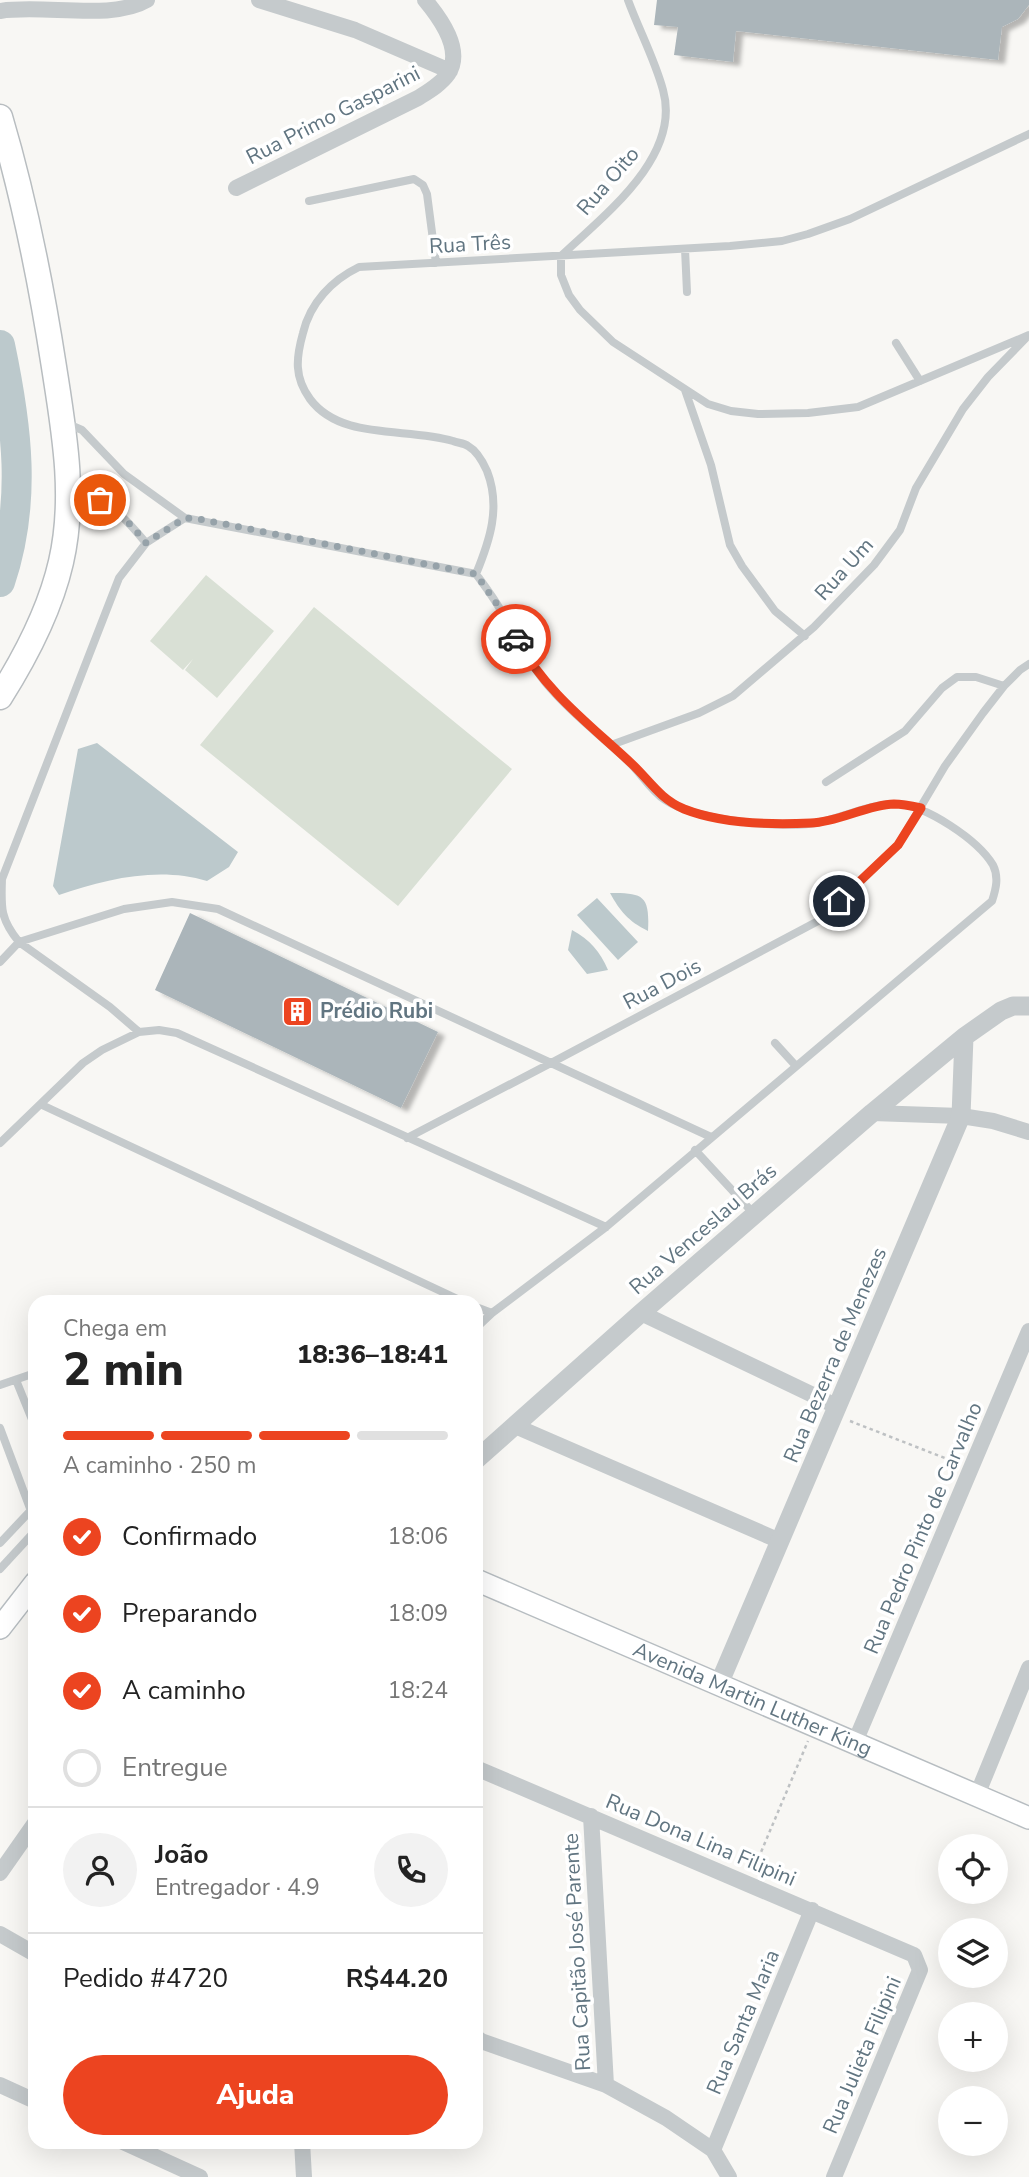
<!DOCTYPE html>
<html lang="pt">
<meta charset="utf-8">
<style>
:root{--surface:#fff;--page:#f2f2f2;--text:#222;--muted:#767676;--line:#e0e0e0;--accent:#ec4420}
body{margin:0;font-family:"Nunito Sans",sans-serif;background:var(--page);color:var(--text);height:100vh;display:flex;flex-direction:column;font-size:26px;white-space:nowrap}
*{box-sizing:border-box;margin:0}
p{font-size:23px;color:var(--muted)}
.icon{flex:none;width:38px;height:38px;fill:none;stroke:currentColor;stroke-width:2;stroke-linecap:round;stroke-linejoin:round}
.map{position:relative;flex:1;overflow:hidden}
.panel{position:absolute;left:28px;top:1295px;width:455px;height:854px;display:flex;flex-direction:column;background:var(--surface);border-radius:21px;box-shadow:0 7px 28px #0002}
.panel>*{flex:none}
.controls{position:absolute;left:938px;top:1834px;display:grid;gap:14px}
.controls a{display:grid;place-items:center;width:70px;height:70px;border-radius:50%;background:var(--surface);box-shadow:0 7px 28px #0002;font-size:35px}
.pin{position:absolute;display:grid;place-items:center;width:60px;height:60px;color:#fff;margin:-30px;border:4px solid #fff;border-radius:50%;box-shadow:0 2px 7px #0007}
.courier{position:absolute;display:grid;place-items:center;width:70px;height:70px;margin:-35px;border:5px solid #ec4420;border-radius:50%;background:#fff;color:#222;box-shadow:0 2px 9px #0007}
.headline em{font-style:normal;font-weight:800}
.headline div{display:flex;flex-direction:column-reverse}
.headline{display:flex;align-items:center;justify-content:space-between;height:119px;padding:0 35px}
h1{font-size:46px;font-weight:800;line-height:52px}
.bar{display:grid;grid-template-columns:repeat(4,1fr);gap:10px 7px;align-content:center;height:84px;padding:0 35px}
.bar i{height:9px;border-radius:5px;background:var(--line)}
.bar .on{background:var(--accent)}
.bar p{grid-column:span 4}
.line{display:flex;align-items:center;gap:18px;padding:0 35px;border-top:2px solid var(--line)}
.line div{flex:1}
.round{display:grid;place-items:center;flex:none;width:74px;height:74px;border-radius:37px;background:var(--page)}
ol{padding:0 35px;list-style:none}
li{display:flex;align-items:center;gap:21px;height:77px}
li p{margin-inline-start:auto}
li .icon{padding:7px;border-radius:50%;background:var(--accent);color:#fff;stroke-width:4}
li:last-child{color:var(--muted)}
li i{width:38px;height:38px;border:4px solid var(--line);border-radius:50%}
.action{display:flex;gap:14px;margin-top:auto;padding:14px 35px}
.action a{flex:1;height:80px;border-radius:42px;background:var(--accent);color:#fff;font-size:28px;font-weight:800;line-height:80px;text-align:center}
.map>svg:first-child{display:block}
</style>
<div class="map">
<svg width="1029" height="2177" viewBox="0 0 1029 2177">
<defs>
<filter id="shadow"><feDropShadow dx="7" dy="4" stdDeviation="2" flood-color="#0004"/></filter>
</defs>
<rect width="100%" height="100%" fill="#f8f7f4"/>
<!-- green -->
<path fill="#d9e0d5" d="M206,575l68,56 -57,67 -32,-28 8,-11 -10,11 -33,-29z
M314,607l198,162 -114,137 -198,-161z"/>
<!-- water -->
<path fill="#bcc9cc" d="M97,743l141,109 -9,15 -22,14c-48,-15 -102,-2 -148,14l-6,-9 25,-137z
M610,893c33,0 40,2 38,38 -20,-10 -28,-20 -38,-38z
M597,898l41,44 -20,18 -41,-45z
M572,930c18,10 28,21 36,40l-21,4 -19,-24z"/>
<g fill="none" stroke-linecap="round" stroke-linejoin="round">
<!-- river -->
<path stroke="#bcc9cc" stroke-width="30" d="M0,345c17,81 27,157 0,237"/>
</g>
<!-- building -->
<path fill="#abb5ba" filter="url(#shadow)" d="M657,0h372v5l-11,14 -16,8 -4,33 -262,-29 -3,31 -59,-7 4,-28 -24,-2z
M190,913l248,119 -37,76 -246,-118z"/>
<g fill="none" stroke-linecap="round" stroke-linejoin="round">
<defs>
<g id="secondary">
<path id="s1" d="M476,1580l553,238"/>
<path d="M0,1628l35,-45"/>
</g>
<path id="primary" d="M0,117c24,81 41,166 54,250 10,64 22,130 7,195 -11,48 -35,94 -61,135"/>
</defs>
<!-- secondary casing -->
<use href="#secondary" stroke="#b7bdc1" stroke-width="24"/>
<!-- primary casing -->
<use href="#primary" stroke="#b8bdc0" stroke-width="27"/>
<!-- path -->
<path stroke="#bec1c3" stroke-width="2.5" stroke-dasharray="3.5 3.5" stroke-linecap="butt" d="M850,1421l105,41
M753,1871l55,-130"/>
<!-- service -->
<path stroke="#c5cacc" stroke-width="8" d="M628,0c11,30 27,60 35,90 19,67 -60,126 -102,166v19l8,20 11,15 33,32 95,62 23,7 27,3 50,-1 50,-6 171,-72
M309,201l105,-22 9,6 4,9 9,69
M685,249l2,43
M896,343l24,38
M685,390l26,75 19,80 12,21 33,45 30,25
M68,424l14,6 42,44 61,44
M72,497c34,-3 54,22 74,46
M476,574c14,-34 25,-67 11,-103 -4,-9 -10,-20 -19,-25 -4,-3 -10,-3 -15,-5 -46,-14 -112,0 -143,-42 -16,-22 -14,-41 -7,-66 7,-30 29,-53 56,-66l371,-21 52,-5 26,-7 42,-15 179,-85
M611,745l88,-32 34,-17 81,-69 60,-62 26,-35 16,-42 47,-79 25,-32 37,-38
M826,782l79,-51 37,-43 15,-11h19l28,9
M0,962l19,-20 105,-33 48,-7 46,7 333,154 269,-143 78,-75 47,-79 38,-53 21,-27 16,-16 9,-6
M139,1032l-29,-25 -91,-65c-19,-23 -18,-35 -17,-63l117,-301 27,-35 39,-25 291,56c8,11 17,23 24,35 18,27 29,56 51,80 23,27 52,48 77,72 13,12 22,29 37,39 30,20 120,30 155,22 25,-5 51,-19 77,-18 29,1 81,36 96,61 6,12 3,24 -1,36l-386,326 -114,86 -16,-6
M775,1043l21,23
M42,1105l422,197
M407,1138l144,-75 160,74
M0,1143l83,-80 19,-13 37,-18 20,-2 18,3 429,194
M695,1150l60,65
M476,1328l16,-15
M16,1380l19,47
M0,1385l35,-12
M0,1428l31,83
M0,1543l34,-36
M0,1569l35,-38"/>
<!-- minor -->
<path stroke="#c5cacc" stroke-width="16" d="M259,0l96,30 95,41
M0,11c43,-7 112,10 147,-11
M236,188l182,-90c11,-7 23,-14 30,-24 16,-24 -8,-56 -23,-74
M872,1113l89,3 32,5 36,11
M641,1313l197,94
M515,1426l265,115
M855,1742l174,-411
M476,1768l438,187 6,15 -86,207
M977,1795l52,-127
M591,1816l15,269
M0,1873l35,-50
M0,1934l35,20
M476,2037l5,4 125,44 60,33 47,32 16,27
M0,2085l35,16
M123,2142l77,35
M302,2142l2,35
M713,2150l99,-240"/>
<!-- tertiary -->
<path stroke="#c5cacc" stroke-width="19" d="M476,1460l165,-147 231,-200 92,-76 37,-26 12,-5h16
M719,1684l242,-568 3,-79"/>
<!-- secondary -->
<use href="#secondary" stroke="#fff" stroke-width="21"/>
<!-- primary -->
<use href="#primary" stroke="#fff" stroke-width="24"/>
</g>
<g fill="none" stroke-linecap="round" stroke-linejoin="round">
<!-- done -->
<path stroke="#96a2a9" stroke-width="7" stroke-dasharray="0 12.6" d="M100,500l31,25 15,18 39,-25 14,1 277,55 25,36 15,29"/>
<!-- route -->
<path stroke="#ec4420" stroke-width="9" d="M516,639c32,55 71,83 116,125 18,17 28,35 52,45 38,15 86,16 127,14 28,-1 55,-18 83,-19 9,0 18,2 27,4l-23,37 -59,56"/>
</g>
<!-- icons -->
<defs>
<symbol id="building-square" viewBox="-11 -11 22 22"><rect x="-9" y="-9" width="18" height="18" rx="4" fill="#ec4420" stroke="#fff"/><path d="M-4-6H4V6H1V3H-1V6H-4ZM-2.5-4.3h1.7v1.8h-1.7ZM.8-4.3h1.7v1.8H.8ZM-2.5-1h1.7V.8h-1.7ZM.8-1h1.7V.8H.8Z" fill="#fff"/></symbol>
</defs>
<g fill-rule="evenodd">
<use href="#building-square" x="280" y="994" width="35" height="35"/>
</g>
<g text-anchor="middle" dominant-baseline="central" stroke-width="7" stroke-linejoin="round" paint-order="stroke">
<!-- street labels -->
<g font-size="21" fill="#617581" stroke="#fff">
<text transform="translate(333 115) rotate(-27)">Rua Primo Gasparini</text>
<text transform="translate(608 181) rotate(-49)">Rua Oito</text>
<text transform="translate(470 244) rotate(-3)">Rua Três</text>
<text transform="translate(844 569) rotate(-48)">Rua Um</text>
<text transform="translate(662 984) rotate(-28)">Rua Dois</text>
<text transform="translate(703 1229) rotate(-41)">Rua Venceslau Brás</text>
<text transform="translate(835 1355) rotate(-67)">Rua Bezerra de Menezes</text>
<text transform="translate(923 1528) rotate(-67)">Rua Pedro Pinto de Carvalho</text>
<text stroke="none"><textPath href="#s1" startOffset="301">Avenida Martin Luther King</textPath></text>
<text transform="translate(701 1840) rotate(23)">Rua Dona Lina Filipini</text>
<text transform="translate(577 1952) rotate(-93)">Rua Capitão José Parente</text>
<text transform="translate(743 2022) rotate(-67)">Rua Santa Maria</text>
<text transform="translate(862 2055) rotate(-67)">Rua Julieta Filipini</text>
</g>
<!-- poi labels -->
<g font-size="21" font-weight="bold" fill="#617581" stroke="#fff" text-anchor="start">
<text x="320" y="1011">Prédio Rubi</text>
</g>
</g>
</svg>
<div class="controls">
<a><svg class="icon" aria-label="locate" viewBox="0 0 24 24"><circle cx="12" cy="12" r="6"/><path d="M12 2v4M12 18v4M2 12h4M18 12h4"/></svg></a>
<a><svg class="icon" aria-label="layers" viewBox="0 0 24 24"><path d="M12 4l9 5-9 5-9-5zM3 14l9 5 9-5"/></svg></a>
<a>+</a>
<a>−</a>
</div>
<div class="pin" style="left:100px;top:500px;background:#ea580c"><svg class="icon" aria-label="bag" viewBox="0 0 24 24"><path d="M5 8h14l-1 12H6zM9 8a3 3 0 0 1 6 0"/></svg></div>
<div class="pin" style="left:839px;top:901px;background:#1f2937"><svg class="icon" aria-label="home" viewBox="0 0 24 24"><path d="M3 11l9-7 9 7M6 9v11h12V9"/></svg></div>
<div class="courier" style="left:516px;top:639px"><svg class="icon" aria-label="car" viewBox="0 0 24 24"><path d="M5 17H2v-5l4-1 3-4h7l3 4 3 1v5h-3M9 17h6M6 11h13"/><circle cx="7" cy="17" r="2"/><circle cx="17" cy="17" r="2"/></svg></div>
<section class="panel">
<div class="headline"><div><h1>2 min</h1><p>Chega em</p></div><em>18:36–18:41</em></div>
<div class="bar"><i class="on"></i><i class="on"></i><i class="on"></i><i></i><p>A caminho · 250 m</p></div>
<ol>
<li><svg class="icon" aria-label="check" viewBox="0 0 24 24"><path d="M5 12l5 5 9-10"/></svg>Confirmado<p>18:06</p></li>
<li><svg class="icon" aria-label="check" viewBox="0 0 24 24"><path d="M5 12l5 5 9-10"/></svg>Preparando<p>18:09</p></li>
<li><svg class="icon" aria-label="check" viewBox="0 0 24 24"><path d="M5 12l5 5 9-10"/></svg>A caminho<p>18:24</p></li>
<li><i></i>Entregue</li>
</ol>
<div class="line" style="height:126px"><a class="round"><svg class="icon" aria-label="person" viewBox="0 0 24 24"><circle cx="12" cy="8" r="4"/><path d="M4 21q1-7 8-7t8 7"/></svg></a><div><b>João</b><p>Entregador · 4.9</p></div><a class="round"><svg class="icon" aria-label="phone" viewBox="0 0 24 24"><path d="M5 4h4l2 5-3 2q2 4 5 5l2-3 5 2v4C11 20 4 13 5 4z"/></svg></a></div>
<div class="line" style="height:91px"><div>Pedido #4720</div><b>R$44.20</b></div>
<div class="action"><a>Ajuda</a></div>
</section>
</div>
